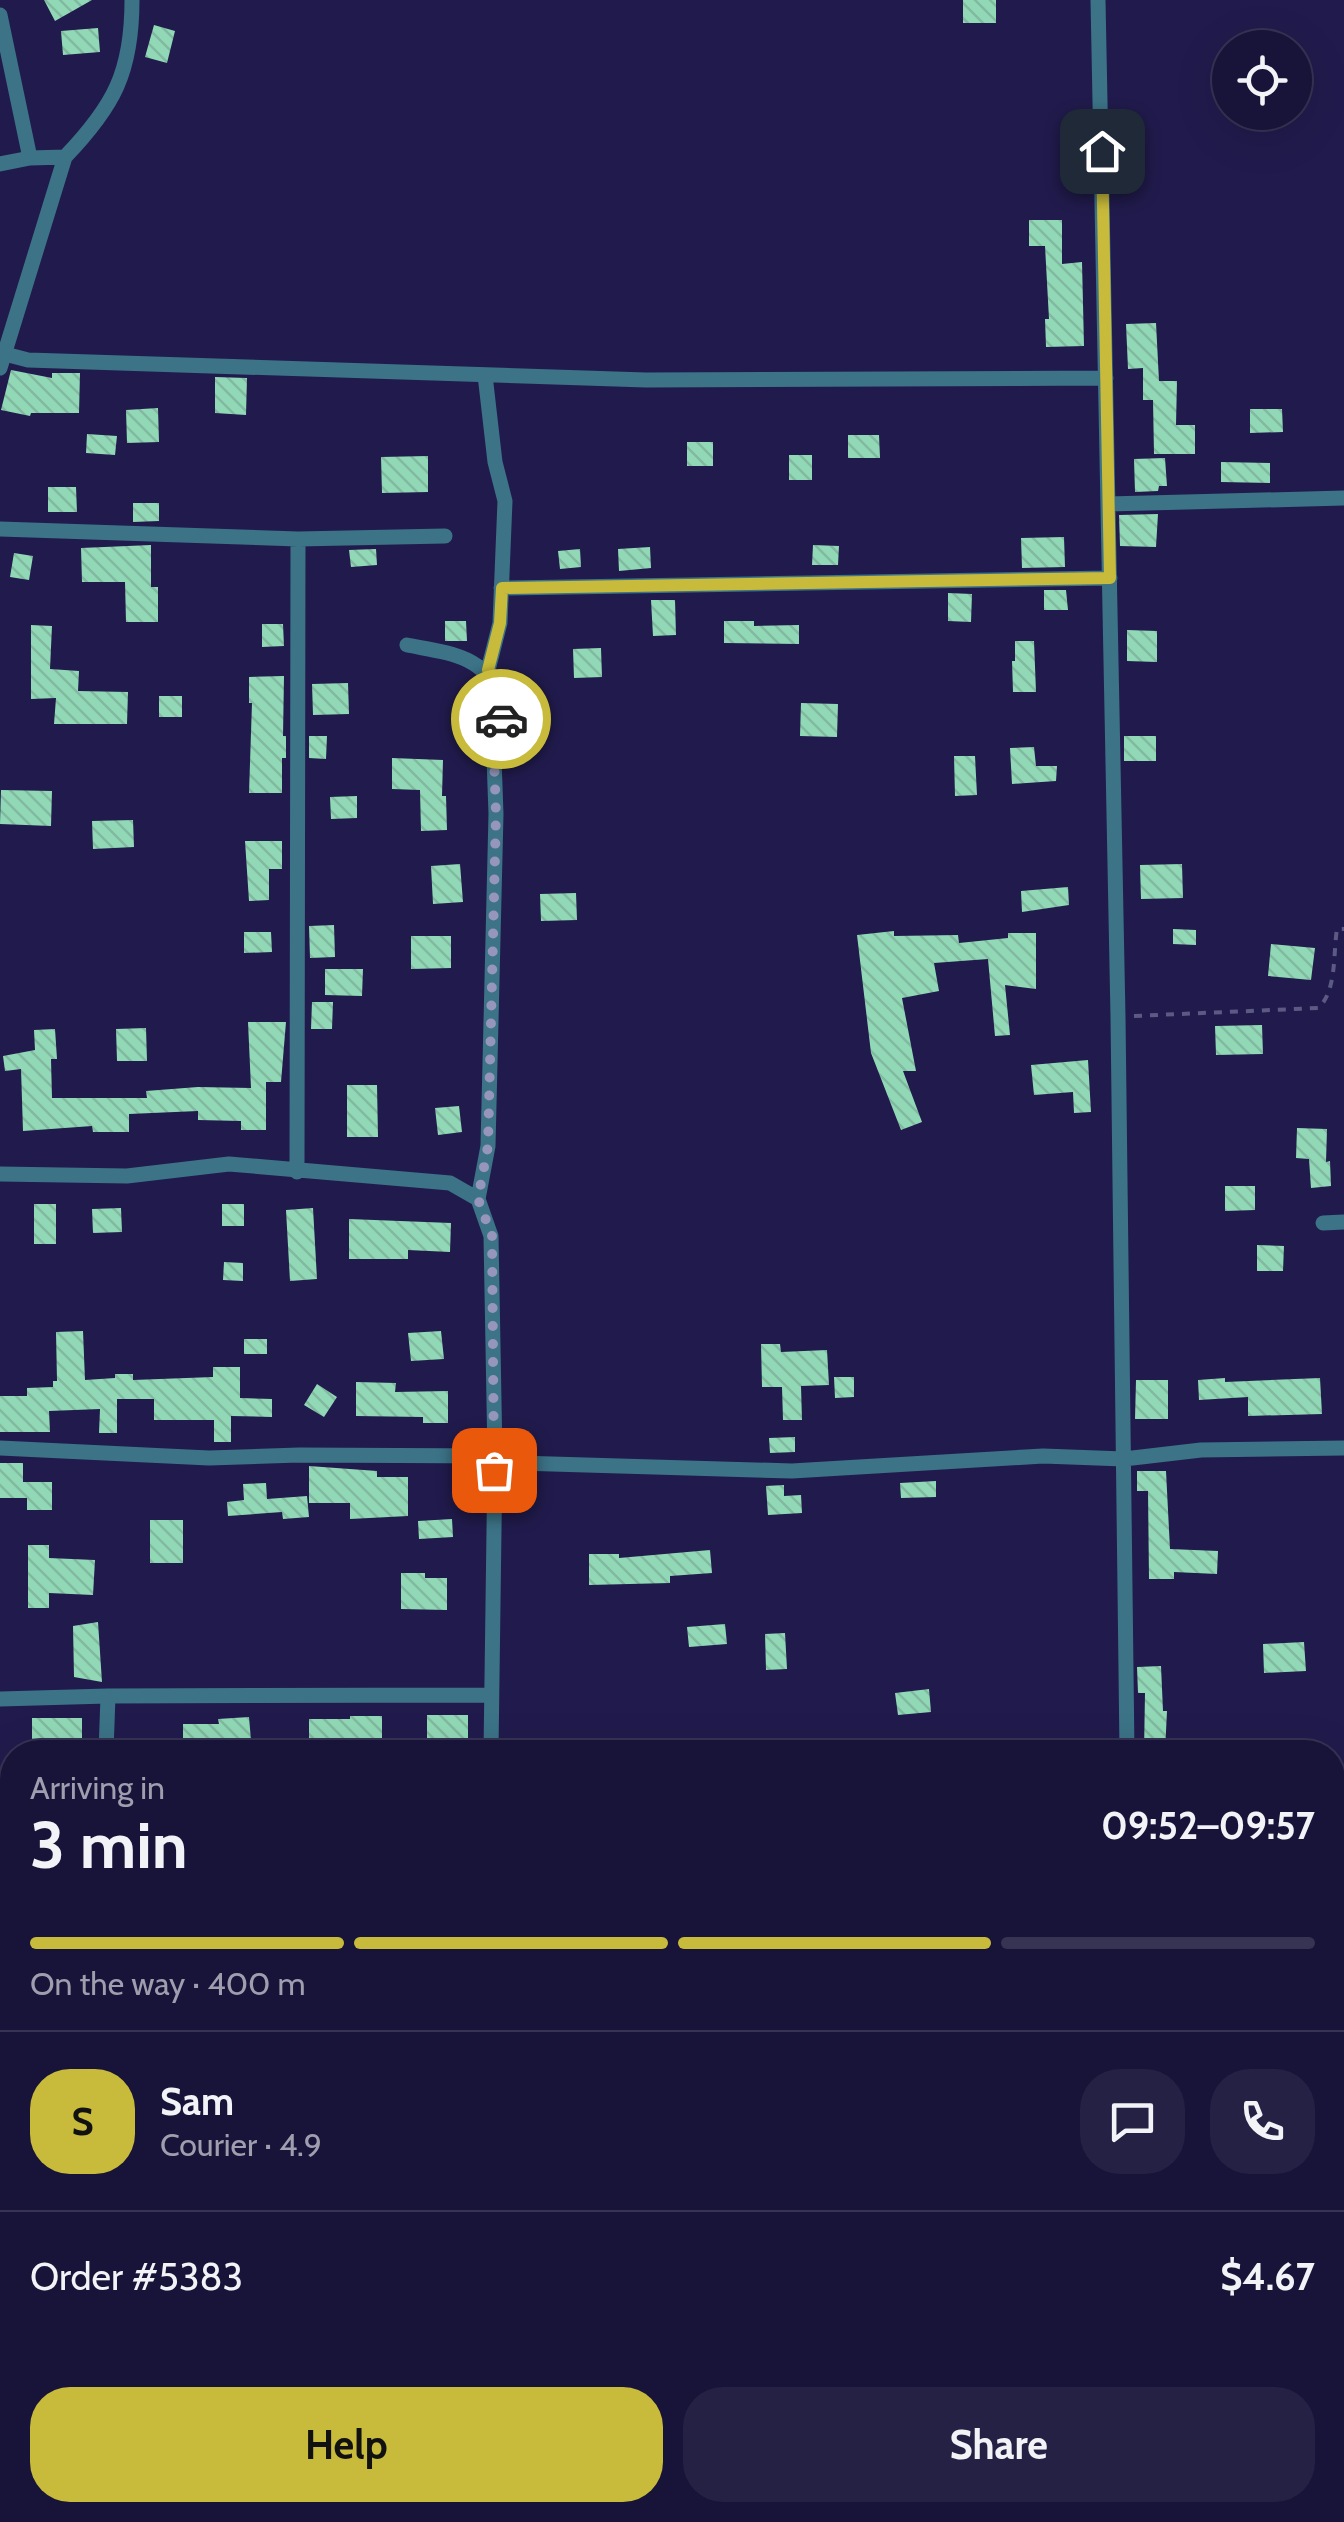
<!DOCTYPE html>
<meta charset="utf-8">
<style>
:root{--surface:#181439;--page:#252144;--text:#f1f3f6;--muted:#9f9eae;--line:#363353;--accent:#c8bb3b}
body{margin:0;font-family:Cabin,sans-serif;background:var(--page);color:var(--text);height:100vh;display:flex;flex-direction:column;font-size:38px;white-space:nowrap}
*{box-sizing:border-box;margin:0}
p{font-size:32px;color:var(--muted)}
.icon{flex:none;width:55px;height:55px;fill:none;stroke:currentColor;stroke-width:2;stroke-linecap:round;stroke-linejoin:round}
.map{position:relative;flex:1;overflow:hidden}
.sheet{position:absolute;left:0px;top:1740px;width:1345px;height:782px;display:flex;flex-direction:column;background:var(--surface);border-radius:40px 40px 0 0;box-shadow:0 10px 40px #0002,0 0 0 2px var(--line)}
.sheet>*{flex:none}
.controls{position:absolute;left:1212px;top:30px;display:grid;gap:20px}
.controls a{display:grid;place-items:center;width:100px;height:100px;border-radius:50%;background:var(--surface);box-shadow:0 10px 40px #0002,0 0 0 2px var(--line);font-size:50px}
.pin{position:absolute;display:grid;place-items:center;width:85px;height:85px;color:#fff;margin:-42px;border-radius:20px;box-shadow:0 5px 15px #0006}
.courier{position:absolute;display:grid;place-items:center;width:100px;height:100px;margin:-50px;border:8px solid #c8bb3b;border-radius:50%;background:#fff;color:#222;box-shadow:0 2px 12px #0007}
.headline em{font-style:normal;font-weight:800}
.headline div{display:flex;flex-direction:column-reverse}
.headline{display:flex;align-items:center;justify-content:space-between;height:170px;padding:0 30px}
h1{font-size:65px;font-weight:800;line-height:75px}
.bar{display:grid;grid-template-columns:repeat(4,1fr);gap:15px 10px;align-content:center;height:120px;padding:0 30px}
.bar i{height:12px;border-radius:8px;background:var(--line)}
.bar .active{background:var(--accent)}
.bar p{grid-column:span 4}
.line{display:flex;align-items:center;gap:25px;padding:0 30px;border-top:2px solid var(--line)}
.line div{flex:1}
.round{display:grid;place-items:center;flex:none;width:105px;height:105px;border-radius:40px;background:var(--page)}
.cta{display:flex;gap:20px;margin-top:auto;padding:20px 30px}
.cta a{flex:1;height:115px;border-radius:40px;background:var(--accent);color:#111;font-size:40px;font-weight:800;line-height:115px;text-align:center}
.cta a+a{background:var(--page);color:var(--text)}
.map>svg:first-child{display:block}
</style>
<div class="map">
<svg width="1344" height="2522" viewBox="0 0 1344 2522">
<defs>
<pattern id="water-ripples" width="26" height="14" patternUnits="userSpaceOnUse" patternTransform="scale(2.5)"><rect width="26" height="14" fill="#2c001f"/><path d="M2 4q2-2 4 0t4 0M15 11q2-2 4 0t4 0" fill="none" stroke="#4a2440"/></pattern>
<pattern id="building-back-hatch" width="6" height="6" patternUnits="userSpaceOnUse" patternTransform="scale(2.5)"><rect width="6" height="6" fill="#91d9b6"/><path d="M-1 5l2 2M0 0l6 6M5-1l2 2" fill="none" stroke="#81baa0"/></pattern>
</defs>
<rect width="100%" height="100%" fill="#201b4c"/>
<!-- water -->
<path fill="url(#water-ripples)" stroke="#5f4060" stroke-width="2.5" d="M0,1995l12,6v179l-12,-6z"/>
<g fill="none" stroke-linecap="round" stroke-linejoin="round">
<!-- stream -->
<path stroke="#5f4060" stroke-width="6" d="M1332,1813l12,-6"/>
</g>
<!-- building -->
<path fill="url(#building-back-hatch)" d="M44,0h48l-37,21z
M963,0h33v23h-33z
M154,25l21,6 -8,32 -22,-6z
M98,28l2,24 -37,3 -2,-24z
M1116,163h23v18h-23z
M1029,220h33v44l20,-2 2,84 -38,1 -1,-28h4l-4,-73h-16z
M1156,323l3,58h18l-1,44h19v29h-41l-1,-54h-10v-32l-15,1 -2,-45z
M11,370l41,8v-5h28l-1,40h-48l-1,3 -29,-6z
M215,377l32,1 -1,37 -31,-2z
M158,408l1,34 -32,1 -1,-33z
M1250,409h32l1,23 -33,1z
M87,434l30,2 -2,19 -29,-2z
M848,435h31l1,23h-32z
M687,442h26v24h-26z
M789,455h23v25h-23z
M428,456v36l-46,1 -1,-36z
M1165,458l2,28h-8l-1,5 -23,1 -1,-33z
M1221,462l49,1v20l-49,-1z
M48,487h28l1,25h-29z
M133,503h26v18l-26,1z
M1158,514l-2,33 -36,-1 -1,-31z
M1064,537l1,30 -43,1 -1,-30z
M151,545v42h7v35h-32l-1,-40h-43l-1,-34z
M813,545l26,1 -1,19h-26z
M650,547l1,21 -32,3 -1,-22z
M376,549l1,16 -26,2 -2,-17z
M580,549l1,18 -21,2 -2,-18z
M14,553l19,3 -4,24 -19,-3z
M1044,590h22l2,20h-24z
M948,593l24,1 -1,28 -23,-1z
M651,600h24l1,35 -23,1z
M445,621h21l1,20h-22z
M724,621h30v5l45,-1v19l-75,-1z
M262,624h21l1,22 -22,1z
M31,625l21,1 -2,43 29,2 -1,20 50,1 -1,32h-73l2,-26 -25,1z
M1127,630l30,1v31l-30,-1z
M1015,641h19l2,51h-23l-1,-31h3z
M601,648l1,29 -28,1 -1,-29z
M284,676l-1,60h3v22h-4v35h-33l3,-90h-3v-26z
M348,683l1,31 -36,1 -1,-31z
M159,696h23v21h-23z
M801,703l37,1 -1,33 -37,-1z
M309,736h18l-1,23 -17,-1z
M1124,736h32v25h-32z
M1034,747l2,19h21l-1,15 -44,3 -2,-36z
M954,756h21l2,39 -22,1z
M392,758l51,2 -1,36h4l1,34 -26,1 -1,-41 -28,-1z
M1,790l51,1 -1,35 -51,-2z
M357,796v22l-26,1 -1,-22z
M133,820l1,27 -41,2 -1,-28z
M245,841h37v28h-13v31l-20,1z
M460,864l3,38 -30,2 -2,-38z
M1182,864l1,34 -42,1 -1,-34z
M1068,887l1,18 -47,7 -1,-21z
M576,893l1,27 -36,1 -1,-27z
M334,925l1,32 -25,1 -1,-32z
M1173,929l23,1v15l-23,-1z
M894,931v5l64,-1 1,8 49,-5v-5h28v56l-31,-4 5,50 -15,1 -7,-77 -54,4 5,28 -37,7 14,73h-13l19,51 -21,8 -30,-77 -14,-118z
M244,932h27l1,20 -28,1z
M411,936h40v32l-40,1z
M1271,944l44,4 -4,32 -43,-4z
M325,969h38l-1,27 -37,-1z
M312,1002h21l-1,27h-21z
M248,1022h38l-5,60h-15v48h-25v-9l-43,-1v-9l-69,3v18h-36l-1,-6 -69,5 -2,-62 -16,2 -2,-15 32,-6 -1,-20 21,-1 2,30h-6l1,39h95l-1,-7 52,-4 53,1z
M1262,1025l1,29 -47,1 -1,-29z
M146,1028l1,33h-30l-1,-32z
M1088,1060l3,52 -17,1 -1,-21 -39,3 -3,-30z
M347,1085h30l1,52h-31z
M459,1106l3,26 -24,3 -3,-27z
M1297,1128l30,1 -1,33 4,-1 1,25 -20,2 -2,-29 -13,-1z
M1225,1186h30v24l-30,1z
M34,1204h22v40h-22z
M222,1204h22v22h-22z
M121,1208l1,24 -29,1 -1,-24z
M313,1208l4,71 -27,2 -4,-71z
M349,1219l102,4 -1,29 -42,-2v9h-59z
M1257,1245l27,1 -1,25h-26z
M224,1262l19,1v18l-20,-1z
M83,1331l2,49 30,-2v-4h18v6l80,-3v-10h27v31l32,1v18l-41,-1v26h-17v-22h-60v-21h-37v34h-18l1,-24 -51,2 1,21h-50v-36h27v-8l26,-1v-6h4l-1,-49z
M441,1331l3,28 -33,2 -3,-28z
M244,1339h23v15h-23z
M761,1344h19l1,8 46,-2 2,35 -28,1 1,34h-19l-1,-33h-20z
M834,1377h20v20l-19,1z
M1225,1378v4l95,-4 2,36 -74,2v-19l-49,3 -1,-20z
M1136,1380h32v39h-33z
M356,1382l40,1 -1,9 53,-1v32h-25v-6l-67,-1z
M317,1384l20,13 -13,20 -20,-12z
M795,1437v15l-25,1 -1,-15z
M0,1463h23v19h29v28h-25v-12h-27z
M309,1466l68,5v6h31v39l-58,3v-16h-41z
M1137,1471h29l4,78 48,2 -1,23 -43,-2v7h-25l-1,-88h-11z
M936,1481v16l-35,1 -1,-15z
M266,1483l1,16 40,-3 2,21 -26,2 -1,-7 -54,4 -1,-14 17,-2 -1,-16z
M784,1485v11l17,-1 1,18 -34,2 -2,-29z
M452,1519l1,18 -34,2 -1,-18z
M150,1520h33v43h-33z
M28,1545h21v13l46,2 -2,35 -44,-2v15h-21z
M710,1550l2,23 -42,3v7l-81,2v-31h30v4z
M401,1573h24v5h22v32l-46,-1z
M98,1622l4,60 -28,-5 -1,-51z
M725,1624l2,20 -38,3 -2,-20z
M785,1633l2,36 -21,1 -1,-36z
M1304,1642l2,29 -42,2 -1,-29z
M1161,1666l2,45h4l-2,41h-21l1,-59h-7l-1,-26z
M929,1689l2,23 -33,3 -3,-22z
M427,1715h41v37h-41z
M350,1716h32v36h-73v-33h41z
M249,1717l3,35h-31l-1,-10h-37v-18h36l-1,-5z
M32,1718h50v32l-5,2 -45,-2z"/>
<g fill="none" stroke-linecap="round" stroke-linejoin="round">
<!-- path -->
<path stroke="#5c5984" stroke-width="4" stroke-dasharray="8 8" stroke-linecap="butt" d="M1134,1016l184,-8c19,-16 15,-55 19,-79h7
M1332,1936l12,-1"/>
<!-- minor -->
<path stroke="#3c7387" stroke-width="15" d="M1098,0l20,1017 9,735
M0,15l30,143
M0,164l30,-6 35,-1c49,-51 67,-85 67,-157
M5,354l23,6 618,20 460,-2
M0,368l65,-211
M485,375l10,87 10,39 -5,122 -12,47
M1108,504l236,-6
M0,529l298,10 147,-3
M501,588l609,-10
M407,645c47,9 70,9 98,51l-11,62 2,56 -8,332 -10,53
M297,1172l1,-633
M0,1174l127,2 102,-12 221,19 28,16 13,37 4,220 23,7 274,8 251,-15 81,3 77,-9 143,-2
M1323,1223l21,-1
M0,1448l209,10 90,-3 196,1 -4,296
M0,1699l108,-3
M106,1752l2,-56 383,-1
M0,1868h12
M485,2522l1,-12
M1126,2522v-12"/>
<!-- primary -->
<path stroke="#41c3ec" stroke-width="25" d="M0,2286l12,7
M373,2510l19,12"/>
</g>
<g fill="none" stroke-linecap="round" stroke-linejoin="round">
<!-- done -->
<path stroke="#9695bb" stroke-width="10" stroke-dasharray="0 18" d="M494,1470l-2,-234 -14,-37 10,-53 8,-332 -2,-56 7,-39"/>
<!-- route -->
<path stroke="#c8bb3b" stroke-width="12" d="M501,719l4,-23 -17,-26 12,-47 2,-35 608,-10 -8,-427"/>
</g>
</svg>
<div class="controls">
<a><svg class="icon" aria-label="locate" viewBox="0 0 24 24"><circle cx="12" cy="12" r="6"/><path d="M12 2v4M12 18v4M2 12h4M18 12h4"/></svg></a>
</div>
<div class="pin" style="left:494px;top:1470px;background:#ea580c"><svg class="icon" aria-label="bag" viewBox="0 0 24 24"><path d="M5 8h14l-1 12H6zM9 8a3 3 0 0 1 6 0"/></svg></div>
<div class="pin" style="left:1102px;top:151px;background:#1f2937"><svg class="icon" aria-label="home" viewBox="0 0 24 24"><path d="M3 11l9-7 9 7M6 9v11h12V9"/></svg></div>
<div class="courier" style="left:501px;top:719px"><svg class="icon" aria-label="car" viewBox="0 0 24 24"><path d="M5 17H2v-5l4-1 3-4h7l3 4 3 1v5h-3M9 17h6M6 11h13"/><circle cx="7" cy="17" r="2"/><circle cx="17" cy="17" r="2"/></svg></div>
<section class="sheet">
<div class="headline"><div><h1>3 min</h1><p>Arriving in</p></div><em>09:52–09:57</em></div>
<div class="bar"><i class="active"></i><i class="active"></i><i class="active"></i><i></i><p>On the way · 400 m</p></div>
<div class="line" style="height:180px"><b class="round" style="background:var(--accent);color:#111">S</b><div><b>Sam</b><p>Courier · 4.9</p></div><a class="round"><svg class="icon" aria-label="chat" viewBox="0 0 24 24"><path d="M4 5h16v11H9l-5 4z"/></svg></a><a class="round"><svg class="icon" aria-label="phone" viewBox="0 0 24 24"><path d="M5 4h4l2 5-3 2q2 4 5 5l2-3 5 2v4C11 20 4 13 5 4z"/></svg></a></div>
<div class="line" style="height:130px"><div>Order #5383</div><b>$4.67</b></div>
<div class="cta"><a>Help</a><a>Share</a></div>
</section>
</div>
